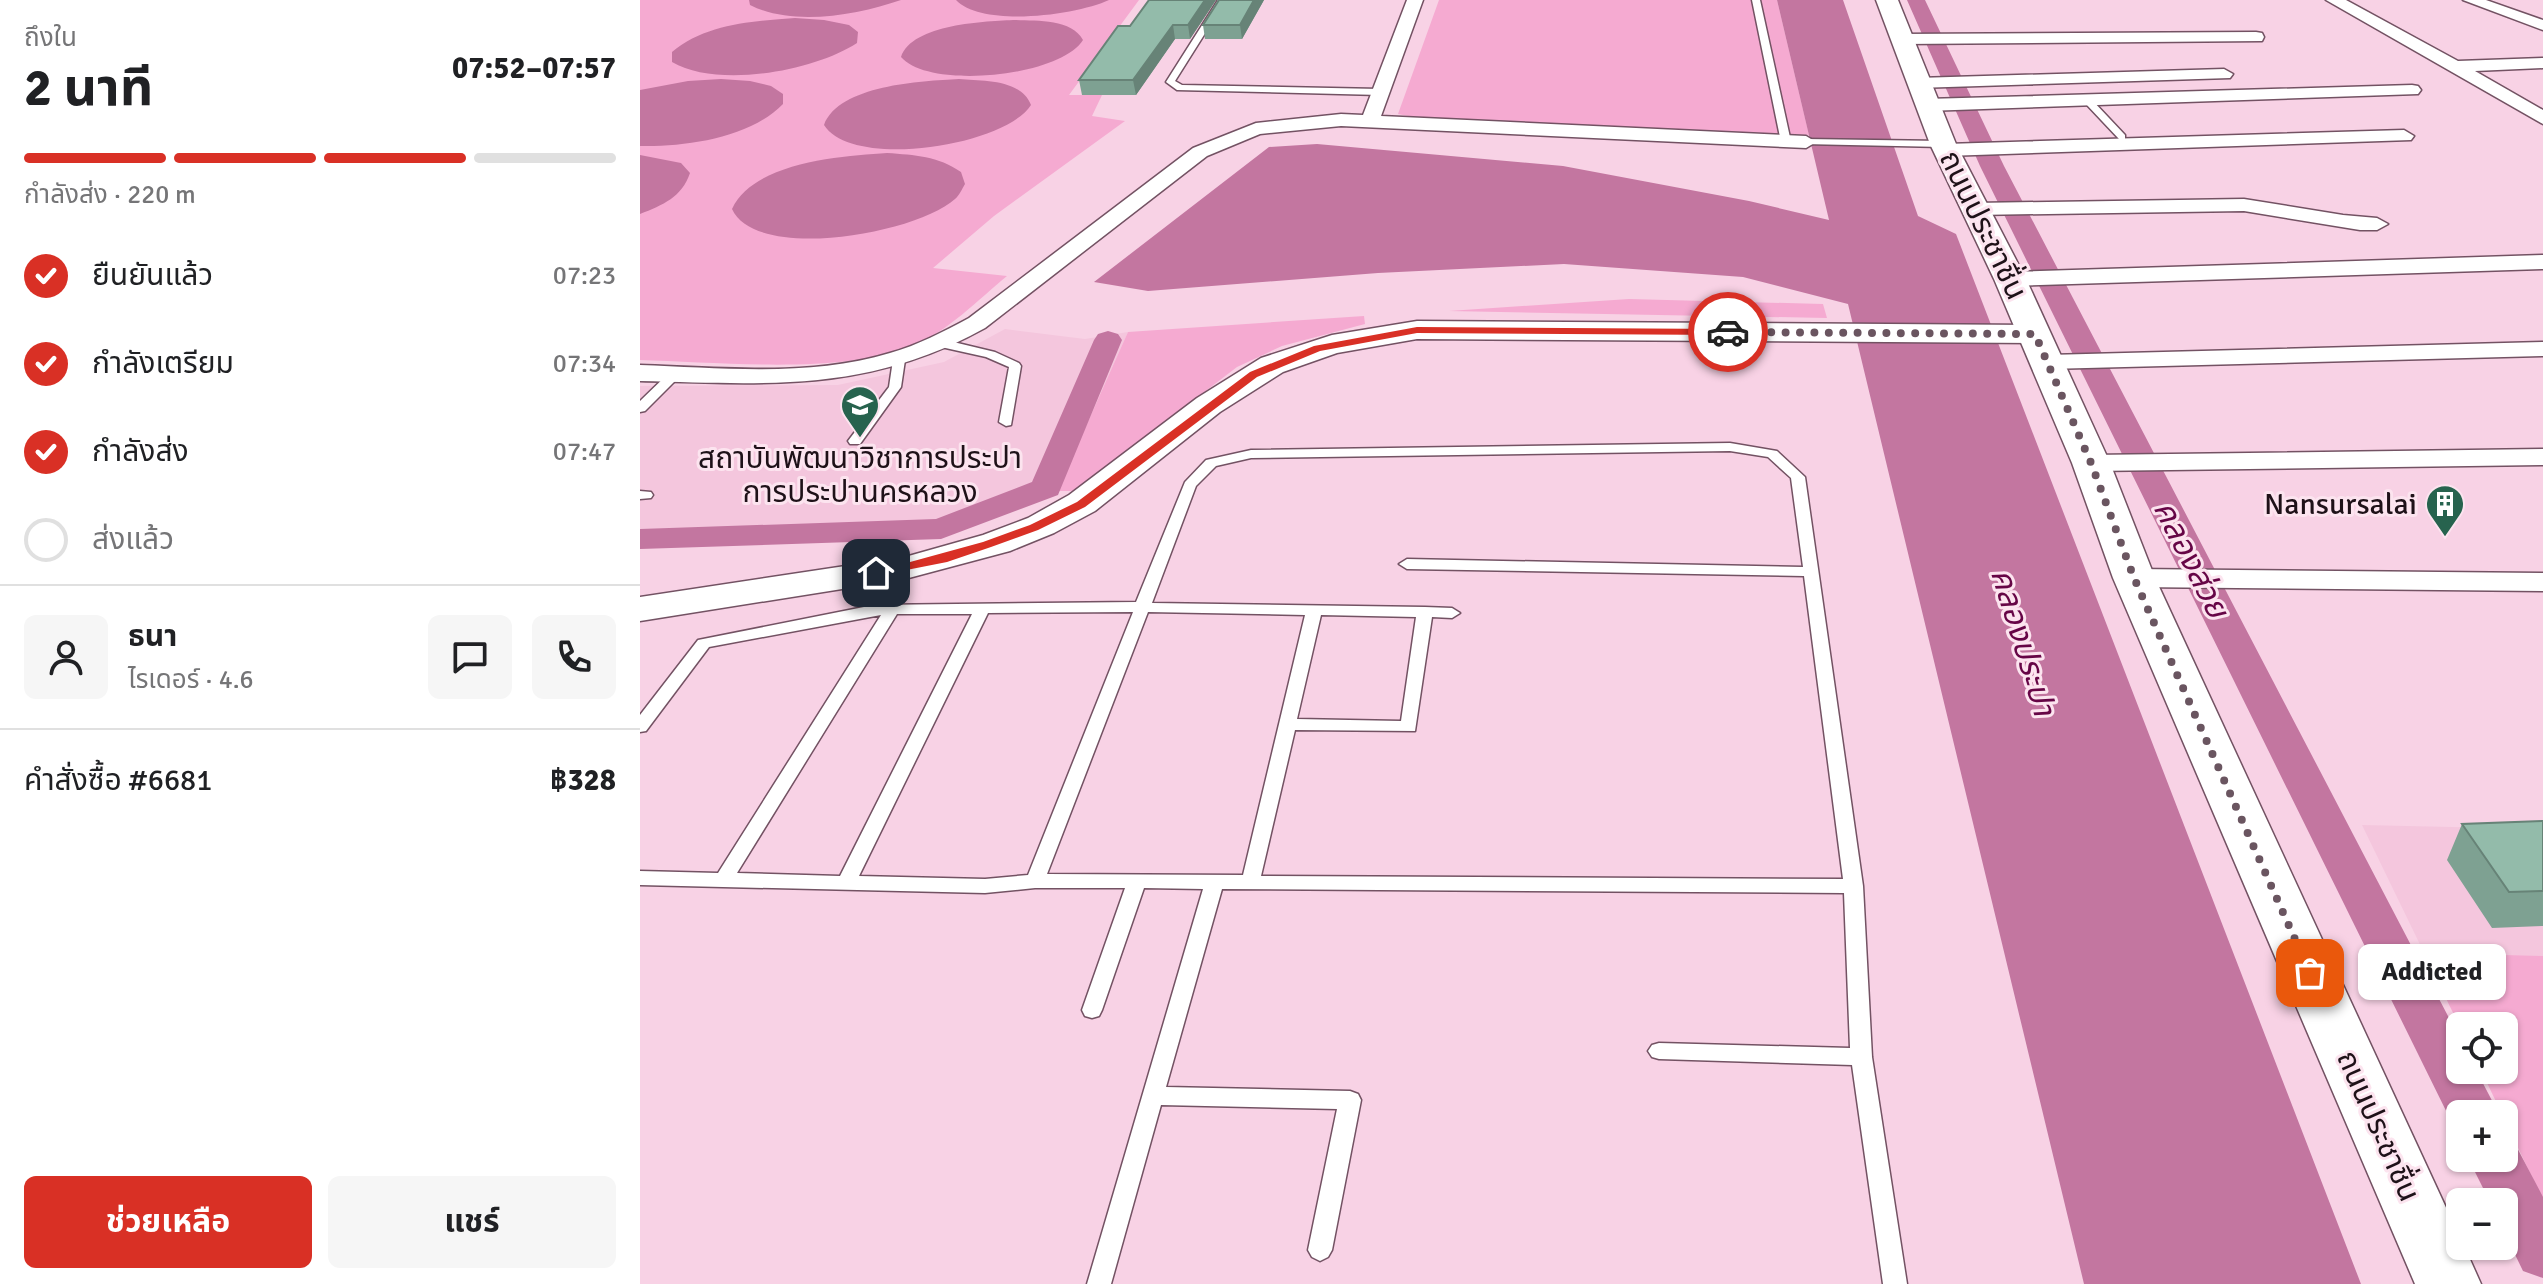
<!DOCTYPE html>
<html lang="th">
<meta charset="utf-8">
<style>
:root{--surface:#fff;--page:#f6f6f6;--text:#202124;--muted:#757577;--line:#e0e0e0;--accent:#d93025}
body{margin:0;font-family:Signika,"Noto Sans Thai",sans-serif;background:var(--page);color:var(--text);height:100vh;display:flex;flex-direction:column;font-size:30px;white-space:nowrap}
*{box-sizing:border-box;margin:0}
p{font-size:26px;color:var(--muted)}
.icon{flex:none;width:44px;height:44px;fill:none;stroke:currentColor;stroke-width:2;stroke-linecap:round;stroke-linejoin:round}
.map{position:relative;flex:1;overflow:hidden}
.details{display:flex;flex-direction:column;background:var(--surface);width:640px}
.details>*{flex:none}
.fabs{position:absolute;left:1806px;top:1012px;display:grid;gap:16px}
.fabs a{display:grid;place-items:center;width:72px;height:72px;border-radius:12px;background:var(--surface);box-shadow:0 2px 6px #0004;font-size:40px}
.pin{position:absolute;display:grid;place-items:center;width:68px;height:68px;color:#fff;margin:-34px;border-radius:16px;box-shadow:0 4px 12px #0006}
.courier{position:absolute;display:grid;place-items:center;width:80px;height:80px;margin:-40px;border:6px solid #d93025;border-radius:50%;background:#fff;color:#222;box-shadow:0 2px 10px #0007}
.bubble{position:absolute;height:56px;border-radius:12px;background:var(--surface);box-shadow:0 2px 6px #0004;font-size:26px;font-weight:700;line-height:56px;text-align:center}
.headline em{font-style:normal;font-weight:700}
.headline div{display:flex;flex-direction:column-reverse}
.headline{display:flex;align-items:center;justify-content:space-between;height:136px;padding:0 24px}
h1{font-size:52px;font-weight:700;line-height:60px}
.bar{display:grid;grid-template-columns:repeat(4,1fr);gap:12px 8px;align-content:center;height:96px;padding:0 24px}
.bar i{height:10px;border-radius:6px;background:var(--line)}
.bar .current{background:var(--accent)}
.bar p{grid-column:span 4}
.line{display:flex;align-items:center;gap:20px;padding:0 24px;border-top:2px solid var(--line)}
.line div{flex:1}
.round{display:grid;place-items:center;flex:none;width:84px;height:84px;border-radius:12px;background:var(--page)}
ol{padding:0 24px;list-style:none}
li{display:flex;align-items:center;gap:24px;height:88px}
li p{margin-inline-start:auto}
li .icon{padding:8px;border-radius:50%;background:var(--accent);color:#fff;stroke-width:4}
li:last-child{color:var(--muted)}
li i{width:44px;height:44px;border:4px solid var(--line);border-radius:50%}
.cta{display:flex;gap:16px;margin-top:auto;padding:16px 24px}
.cta a{flex:1;height:92px;border-radius:12px;background:var(--accent);color:#fff;font-size:32px;font-weight:700;line-height:92px;text-align:center}
.cta a+a{background:var(--page);color:var(--text)}
main{display:flex;flex:1;min-height:0}
.map>svg:first-child{display:block}
</style>
<main>
<section class="details">
<div class="headline"><div><h1>2 นาที</h1><p>ถึงใน</p></div><em>07:52–07:57</em></div>
<div class="bar"><i class="current"></i><i class="current"></i><i class="current"></i><i></i><p>กำลังส่ง · 220 m</p></div>
<ol>
<li><svg class="icon" aria-label="check" viewBox="0 0 24 24"><path d="M5 12l5 5 9-10"/></svg>ยืนยันแล้ว<p>07:23</p></li>
<li><svg class="icon" aria-label="check" viewBox="0 0 24 24"><path d="M5 12l5 5 9-10"/></svg>กำลังเตรียม<p>07:34</p></li>
<li><svg class="icon" aria-label="check" viewBox="0 0 24 24"><path d="M5 12l5 5 9-10"/></svg>กำลังส่ง<p>07:47</p></li>
<li><i></i>ส่งแล้ว</li>
</ol>
<div class="line" style="height:144px"><a class="round"><svg class="icon" aria-label="person" viewBox="0 0 24 24"><circle cx="12" cy="8" r="4"/><path d="M4 21q1-7 8-7t8 7"/></svg></a><div><b>ธนา</b><p>ไรเดอร์ · 4.6</p></div><a class="round"><svg class="icon" aria-label="chat" viewBox="0 0 24 24"><path d="M4 5h16v11H9l-5 4z"/></svg></a><a class="round"><svg class="icon" aria-label="phone" viewBox="0 0 24 24"><path d="M5 4h4l2 5-3 2q2 4 5 5l2-3 5 2v4C11 20 4 13 5 4z"/></svg></a></div>
<div class="line" style="height:104px"><div>คำสั่งซื้อ #6681</div><b>฿328</b></div>
<div class="cta"><a>ช่วยเหลือ</a><a>แชร์</a></div>
</section>
<div class="map">
<svg width="1903" height="1284" viewBox="0 0 1903 1284">
<rect width="100%" height="100%" fill="#f8d2e5"/>
<!-- built -->
<path fill="#f4c6dd" d="M365,329l80,10 43,-7 -71,159 -116,45 -301,8v-158l198,-1 106,-23z
M1722,825l181,4v371l-62,-130h23v-44l-44,1z"/>
<!-- green -->
<path fill="#f5aad1" d="M0,0h499l-70,95h33l-10,21 33,5 -131,95 -61,52 74,8c-29,24 -59,55 -94,70 -69,29 -196,16 -273,14z
M799,0h338l32,135 -391,-17 -20,-4z
M989,299l194,5 4,14 -378,-7z
M724,316l1,8 -83,22 -45,21 -162,124h-18l71,-159z
M1784,953l119,3v244l-62,-130h23v-44l-44,1z"/>
<!-- water -->
<path fill="#c376a0" d="M109,0h152c-44,15 -108,27 -151,5z
M316,0h153c-32,15 -126,28 -153,0z
M1137,0h66l75,216 38,18 405,1050h-277l-236,-980 -105,-27 -179,-13 -186,9 -230,18 -54,-9 175,-135 48,-3 246,22 186,35 80,19z
M155,18l29,2 25,5 9,7 -1,11c-43,28 -139,46 -185,19v-10c33,-28 81,-31 123,-34z
M376,20c22,1 56,-1 67,20 -23,37 -154,50 -182,17 11,-33 85,-36 115,-37z
M81,79l29,2 21,5 12,8v10c-33,34 -97,43 -143,42v-56l48,-9z
M319,79c24,2 62,0 72,26 -26,41 -179,65 -207,20 15,-40 97,-44 135,-46z
M247,153c28,2 51,3 74,19l4,12c-3,5 -6,12 -10,15 -37,34 -198,64 -223,10 22,-47 109,-53 155,-56z
M0,155l41,8 9,10c-8,24 -27,32 -50,41z"/>
<g fill="none" stroke-linecap="round" stroke-linejoin="round">
<!-- canal -->
<path fill="#c376a0" fill-rule="evenodd" d="M1267,0h18l79,166 456,873v31h16l23,44h-39v17l-5,-2 -475,-963z
M468,331l10,3 4,6 -64,155 -117,44 -301,10v-20l296,-10 96,-37 62,-142 4,-6z
M1864,1139l10,3 29,55v81l-20,-7 -19,-39v-30h-14l-22,-44h36z"/>
<defs>
<path id="service" d="M578,0h8l-51,81 7,4 198,4 5,3 -5,3 -203,-5 -11,-8z
M1112,0h8l31,142 -5,3 -5,-3z
M1446,100h6l33,35v4h-6l-33,-35z
M1166,139l137,2 5,3 -5,3 -140,-3v-4z
M305,340l50,12 24,11 2,3 -10,59 -5,1 -7,-4 10,-55 -23,-10 -45,-10 -2,-3z
M259,356l6,4 -4,27 -41,57h-10l-2,-3 41,-54 4,-27z
M35,370l6,4 -2,3 -34,34 -5,1v-11l31,-30z
M1090,443l47,8 28,26 58,409 9,171 35,227h-24l-31,-219 -193,-6 -7,-2 -4,-6 4,-6 7,-2 191,5 -6,-155 -622,-4 -56,198 184,4 8,3 3,6 -29,150 -4,7 -8,4 -8,-4 -4,-7 29,-141 -176,-4 -50,179h-24l116,-395 -59,-1 -42,122 -3,6 -7,2 -7,-2 -3,-6 43,-122h-90l-50,5 -345,-8v-14l78,2 163,-258 -172,32 -63,84 -6,1v-17l58,-75 176,-35 262,-3 49,-120 21,-22 45,-10zM1090,451l38,6 23,21 12,89 -396,-8 -8,5 8,5 397,7 39,303 -582,-3 34,-146 120,1 17,-114 20,1 8,-5 -8,-5 -27,-1 -273,-4 44,-117 20,-20 35,-8zM493,612l-105,263 -43,4 -126,-3 129,-263zM508,612l157,3 -62,260 -196,-1zM257,614h75l-132,262 -103,-3zM681,615l95,2 -15,104 -104,-2z
M0,491l11,1 2,3 -2,3 -11,1z"/>
<path id="minor" d="M767,0h16l-42,116 425,20 10,6 -10,6 -465,-22 -81,8 -53,22 -222,172c-117,65 -216,56 -345,53v-16c82,3 171,12 250,-12 28,-8 53,-21 79,-35l224,-170 63,-25 85,-9 22,1z
M1686,0h20l112,61 85,-3v10l-68,3 68,39v14z
M1823,0h23l57,20v10z
M1616,32l6,1 2,4 -2,4 -360,3 -8,-5 8,-5z
M1584,69l9,5 -3,4 -313,10 -9,-5 9,-5z
M1772,85l6,1 3,4 -3,4 -492,17 -9,-6 9,-6z
M1764,130l10,6 -3,4 -465,16 -10,-6 10,-6z
M1604,199l99,16 34,3 11,6 -11,6h-17l-116,-19 -269,4 -11,-6 11,-6z
M1903,255v14l-533,17 -8,-2 -3,-5 3,-5 8,-2z
M1903,342v14l-495,13 -9,-2 -3,-5 3,-5 9,-2z
M1903,449v16l-452,6 -10,-2 -4,-6 4,-6 10,-2z
M1494,569l409,4v18l-409,-4 -11,-3 -4,-6 4,-6z"/>
<path id="tertiary" d="M777,321l618,4 11,3 4,6 -4,6 -11,3 -618,-4 -80,14 -54,19 -63,40 -125,99 -41,22 -44,18 -105,28 -265,42v-24l265,-40 78,-22 45,-17 41,-23 128,-97 64,-40 71,-23z"/>
<path id="secondary" d="M1236,0h22l58,144 70,135 84,184 45,115 305,660v8h4l17,38h-66l-302,-706 -41,-115 -78,-184 -64,-135z"/>
</defs>
<!-- service casing -->
<use href="#service" stroke="#735263" stroke-width="3"/>
<!-- minor casing -->
<use href="#minor" stroke="#735263" stroke-width="3"/>
<!-- tertiary casing -->
<use href="#tertiary" stroke="#735263" stroke-width="3"/>
<!-- secondary casing -->
<use href="#secondary" stroke="#735263" stroke-width="3"/>
<!-- service -->
<use href="#service" fill="#fff" fill-rule="evenodd"/>
<!-- minor -->
<use href="#minor" fill="#fff" fill-rule="evenodd"/>
<!-- tertiary -->
<use href="#tertiary" fill="#fff" fill-rule="evenodd"/>
<!-- secondary -->
<use href="#secondary" fill="#fff" fill-rule="evenodd"/>
</g>
<!-- wall -->
<path fill="#7ea192" d="M509,0h67l-26,39h-15l-39,56h-54l-3,-15 51,-54z
M579,0h45l-22,39h-37l-2,-14z
M1903,821v105l-51,2 -45,-68 15,-36z"/>
<!-- shaded-wall -->
<path fill="#678377" d="M565,0h11l-26,39 -2,-14z
M614,0h10l-22,39 -2,-14z
M533,25l2,14 -39,56 -3,-15z"/>
<!-- building -->
<path fill="#93bbaa" stroke="#678377" stroke-width="2" d="M509,0h56l-17,25h-15l-40,55h-54l39,-54h12z
M579,0h35l-14,25h-37z
M1903,821v70l-34,1 -47,-68z"/>
<!-- route -->
<path fill="#d93025" d="M777,327l311,2 5,3 -5,3 -311,-2 -97,18 -63,26 -172,130 -47,23 -47,17 -44,15 -71,14 -6,-3 113,-31 47,-17 47,-23 173,-130 64,-26z"/>
<g fill="none" stroke-linecap="round" stroke-linejoin="round">
<!-- done -->
<path stroke="#6a5560" stroke-width="8" stroke-dasharray="0 14.4" d="M1088,332l307,2 56,129 43,115 176,395"/>
</g>
<!-- icons -->
<defs>
<symbol id="school-pin" viewBox="-11 -11 22 30"><path d="M0 17L-7.5 6A9.5 9.5 0 1 1 7.5 6Z" fill="#27634e" stroke="#fce4ef"/><path d="M0-5L7-2L0 1L-7-2ZM-4 1L0 2.5L4 1V4Q0 6-4 4Z" fill="#fff"/></symbol>
<symbol id="building-pin" viewBox="-11 -11 22 30"><path d="M0 17L-7.5 6A9.5 9.5 0 1 1 7.5 6Z" fill="#27634e" stroke="#fce4ef"/><path d="M-4-6H4V6H1V3H-1V6H-4ZM-2.5-4.3h1.7v1.8h-1.7ZM.8-4.3h1.7v1.8H.8ZM-2.5-1h1.7V.8h-1.7ZM.8-1h1.7V.8H.8Z" fill="#fff"/></symbol>
</defs>
<g fill-rule="evenodd">
<use href="#school-pin" x="198" y="383" width="44" height="60"/>
<use href="#building-pin" x="1783" y="482" width="44" height="60"/>
</g>
<g text-anchor="middle" dominant-baseline="central" stroke-width="6" stroke-linejoin="round" paint-order="stroke">
<!-- street labels -->
<g font-size="30" fill="#1e1118" stroke="#fce4ef">
<text transform="translate(1343 225) rotate(64)">ถนนประชาชื่น</text>
<text transform="translate(1738 1126) rotate(66)">ถนนประชาชื่น</text>
</g>
<!-- poi labels -->
<g font-size="30" fill="#1e1118" stroke="#fce4ef">
<text x="220" y="458">สถาบันพัฒนาวิชาการประปา<tspan x="220" dy="34">การประปานครหลวง</tspan></text>
<text x="1777" y="504" text-anchor="end">Nansursalai</text>
</g>
<!-- water labels -->
<g font-size="32" font-style="italic" fill="#660546" stroke="#fce4ef">
<text transform="translate(1551 559) rotate(63)">คลองส่วย</text>
<text transform="translate(1383 642) rotate(73)">คลองประปา</text>
</g>
</g>
</svg>
<div class="fabs">
<a><svg class="icon" aria-label="locate" viewBox="0 0 24 24"><circle cx="12" cy="12" r="6"/><path d="M12 2v4M12 18v4M2 12h4M18 12h4"/></svg></a>
<a>+</a>
<a>−</a>
</div>
<div class="pin" style="left:1670px;top:973px;background:#ea580c"><svg class="icon" aria-label="bag" viewBox="0 0 24 24"><path d="M5 8h14l-1 12H6zM9 8a3 3 0 0 1 6 0"/></svg></div>
<div class="pin" style="left:236px;top:573px;background:#1f2937"><svg class="icon" aria-label="home" viewBox="0 0 24 24"><path d="M3 11l9-7 9 7M6 9v11h12V9"/></svg></div>
<div class="courier" style="left:1088px;top:332px"><svg class="icon" aria-label="car" viewBox="0 0 24 24"><path d="M5 17H2v-5l4-1 3-4h7l3 4 3 1v5h-3M9 17h6M6 11h13"/><circle cx="7" cy="17" r="2"/><circle cx="17" cy="17" r="2"/></svg></div>
<div class="bubble" style="left:1718px;top:944px;width:148px">Addicted</div>
</div>
</main>
